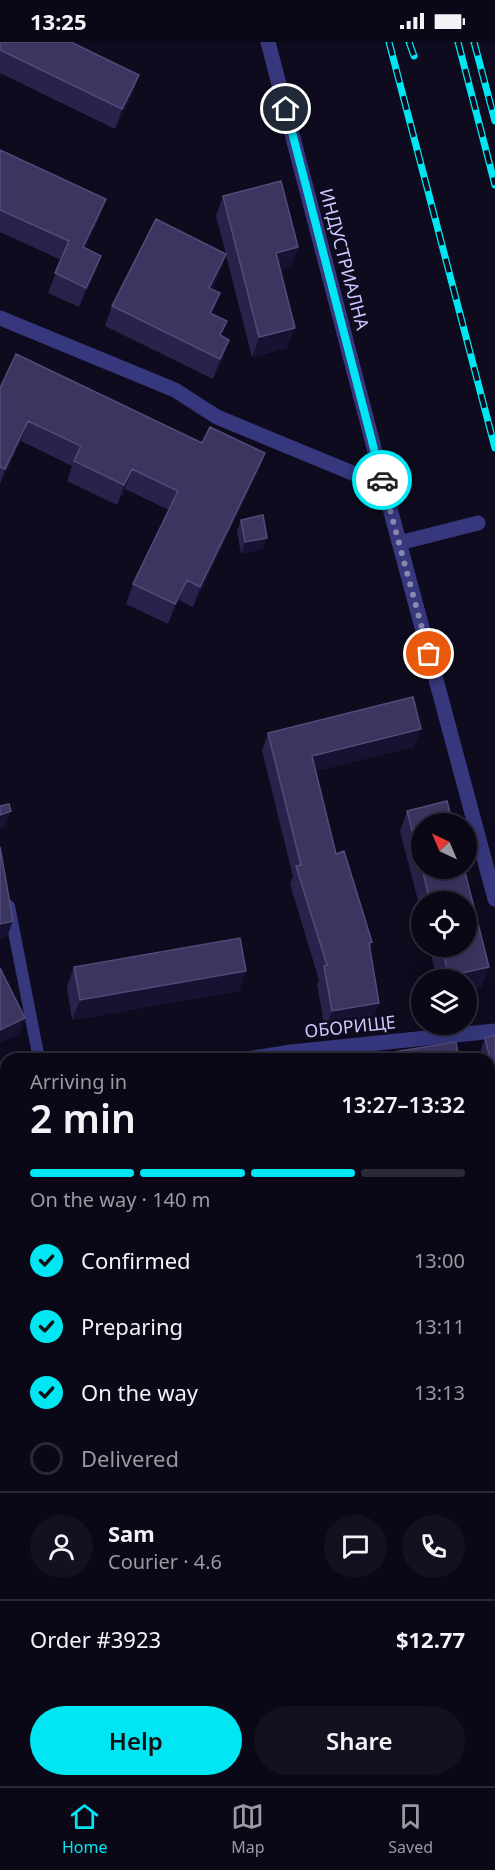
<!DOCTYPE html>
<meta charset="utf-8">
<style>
:root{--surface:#0a0816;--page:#13111f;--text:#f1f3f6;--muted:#999aa1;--line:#2a2935;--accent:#00e7f3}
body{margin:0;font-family:"Noto Sans",sans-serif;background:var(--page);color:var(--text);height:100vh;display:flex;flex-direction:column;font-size:22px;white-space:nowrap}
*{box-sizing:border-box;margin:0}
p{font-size:20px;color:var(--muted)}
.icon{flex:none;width:33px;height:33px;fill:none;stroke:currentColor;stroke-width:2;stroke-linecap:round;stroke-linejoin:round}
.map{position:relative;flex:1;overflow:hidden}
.panel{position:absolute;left:0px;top:1011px;width:495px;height:734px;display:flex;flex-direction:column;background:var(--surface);border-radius:18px 18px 0 0;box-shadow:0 6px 24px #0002,0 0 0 2px var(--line)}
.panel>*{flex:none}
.needle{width:39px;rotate:316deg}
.buttons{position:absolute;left:411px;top:771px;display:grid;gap:12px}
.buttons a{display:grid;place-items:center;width:66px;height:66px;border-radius:50%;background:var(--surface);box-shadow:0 6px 24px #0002,0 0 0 2px var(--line);font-size:30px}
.pin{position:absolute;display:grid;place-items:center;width:51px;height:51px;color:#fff;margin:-26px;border:3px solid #fff;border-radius:50%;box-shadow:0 2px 6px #0007}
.courier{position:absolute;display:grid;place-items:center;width:60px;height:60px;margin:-30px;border:4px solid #00e7f3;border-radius:50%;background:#fff;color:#222;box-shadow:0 2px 8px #0007}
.summary em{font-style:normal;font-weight:600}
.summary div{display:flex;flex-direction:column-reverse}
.summary{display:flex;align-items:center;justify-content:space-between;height:102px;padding:0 30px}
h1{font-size:39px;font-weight:600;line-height:45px}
.bar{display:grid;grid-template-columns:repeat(4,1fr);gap:9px 6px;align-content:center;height:72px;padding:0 30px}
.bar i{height:8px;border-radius:4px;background:var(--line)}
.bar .selected{background:var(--accent)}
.bar p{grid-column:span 4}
.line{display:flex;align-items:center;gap:15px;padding:0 30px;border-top:2px solid var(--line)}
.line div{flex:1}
.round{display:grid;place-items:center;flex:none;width:63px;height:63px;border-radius:32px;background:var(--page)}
ol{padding:0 30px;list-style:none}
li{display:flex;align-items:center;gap:18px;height:66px}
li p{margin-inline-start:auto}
li .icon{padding:6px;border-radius:50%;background:var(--accent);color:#111;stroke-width:4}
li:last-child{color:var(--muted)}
li i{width:33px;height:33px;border:3px solid var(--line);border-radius:50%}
.primary-button{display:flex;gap:12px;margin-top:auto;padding:12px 30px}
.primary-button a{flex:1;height:69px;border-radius:36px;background:var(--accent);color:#111;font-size:24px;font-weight:600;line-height:69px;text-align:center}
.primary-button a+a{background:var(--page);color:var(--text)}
.status{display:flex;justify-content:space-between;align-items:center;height:42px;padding:0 30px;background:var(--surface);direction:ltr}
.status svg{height:16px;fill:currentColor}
.tabs{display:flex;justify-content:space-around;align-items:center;height:84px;border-top:2px solid var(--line);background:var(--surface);font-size:16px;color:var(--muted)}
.tabs a{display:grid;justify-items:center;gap:3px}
.tabs .selected{color:var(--accent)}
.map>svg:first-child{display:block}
</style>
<div class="status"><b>13:25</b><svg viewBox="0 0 49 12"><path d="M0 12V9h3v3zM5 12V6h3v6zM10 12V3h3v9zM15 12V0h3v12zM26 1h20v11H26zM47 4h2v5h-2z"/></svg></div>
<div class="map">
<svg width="495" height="1744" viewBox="0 0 495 1744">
<rect width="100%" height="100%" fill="#0e0b1e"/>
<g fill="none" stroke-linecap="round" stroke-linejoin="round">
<!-- service -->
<path stroke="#36377d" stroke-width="12" d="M9,864l30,153
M0,1428l6,-12
M489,1545l6,-1
M0,1701l6,-2
M2,1726l5,18
M489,1729l6,3
M224,1738l1,6
M365,1744l3,-6
M477,1744l3,-6"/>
<!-- minor -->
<path stroke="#36377d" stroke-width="15" d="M268,0l116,444
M0,276l175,72 42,27 167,69 111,413
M399,501l79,-20
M246,1017l45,-7 204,-21
M0,1056l6,-1"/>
<!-- tertiary -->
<path stroke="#36377d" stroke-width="15" d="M489,1399h6
M0,1404h6"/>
<defs>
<path id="rail" d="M389,0l106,406
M409,0l5,14
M458,0l37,143
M474,0l21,79"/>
</defs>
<!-- rail casing -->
<use href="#rail" stroke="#00e7f3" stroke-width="7"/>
<!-- rail -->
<use href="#rail" stroke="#0e0b1e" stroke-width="4.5" stroke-dasharray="14" stroke-linecap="butt"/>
</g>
<!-- wall -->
<path fill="#29234c" d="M0,3l139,30 -7,20 -17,34 -115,-56z
M0,108l99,68 -14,30 16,8 -7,19 -15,32 -31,-14 13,-33 -61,-28z
M223,154l75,51 -7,20 -11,3 7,78 -35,9 -26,-102 -7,19 -7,15v25l9,22 8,4 -7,20 -9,19 -108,-53 7,-20 114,-52 -10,-38z
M0,346l202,55 63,10 -8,20 -64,134 -14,-7 -11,24 -42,-20 7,-20 36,-74 -44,-21 -8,16 -50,-24 5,-15 -51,-25 -21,43z
M241,478l22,29 -22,5 -4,-23z
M268,691l146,14 -99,24 21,83 36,88 -2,7 9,54 -7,18 -47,8 -8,-45 2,-4 -29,-96 3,-8 -31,-125z
M447,759l6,23h-31v44h42l25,99 -8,20 -15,3v-10h-29l-8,-34h37v-44h-44v14l-22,-85 7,-20z
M74,925l172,4 -7,20 -167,29 -5,-33z
M495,993v72l-3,-21h-2l-1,-4v-23h-6l-2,-10 4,-11z
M0,1070l6,10v193l-6,-26z
M495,1559v153l-1,1 -5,-2v-141z
M33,1738h149l1,6h-149z"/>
<!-- shaded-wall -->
<path fill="#171232" d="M139,33l-7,20 -17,34 7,-20z
M106,157l-7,19 -23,49 7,-20z
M298,205l-7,20 -23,6 8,-20z
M226,212l-7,20 -17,34 7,-20z
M101,214l-7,19 -15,32 7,-19z
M220,251l-7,20 -11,20 8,-20z
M295,286l-8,20 -35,9 7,-20z
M229,298l-7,20 -9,19 7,-20z
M28,379l-7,20 -21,43 5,-15z
M265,411l-8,20 -64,134 7,-20z
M132,427l-7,20 -8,16 7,-20z
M267,496l-4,11 -22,5 4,-12z
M187,538l-8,20 -11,24 7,-20z
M421,687l-7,18 -109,27 7,-18z
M11,769l-6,16 -5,2v-14z
M13,879l-6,16 -7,2v-15z
M489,925l-8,20 -15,3v-10h-18l1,-4z
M246,929l-7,20 -167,29 8,-20z
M379,961l-7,18 -47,8 7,-18z
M25,976l-6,16 -19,9v-13z
M494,1033h1v3l-3,8h-2z
M340,1738h3l-3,6h-3z"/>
<!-- building -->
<path fill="#3b3560" stroke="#514c79" stroke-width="1.5" d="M1,0h70l68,33 -17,34 -122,-59v-5z
M0,108l106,49 -23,48 18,9 -15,32 -31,-15 14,-32 -69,-31z
M281,139l17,66 -22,6 19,75 -36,9 -36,-141z
M156,177l70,35 -17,34 11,5 -10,20 17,8 -7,14 9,5 -9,19 -108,-53z
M16,312l186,89 8,-16 55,26 -65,134 -13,-7 -12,24 -42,-20 45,-93 -46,-22 -8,16 -50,-24 7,-15 -53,-25 -23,48 -5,-2v-79z
M263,473l4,23 -22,4 -4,-22z
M413,655l8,32 -109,27 24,98 8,-3 28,91 -3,1 10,60 -47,8 -8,-45 3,-1 -31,-99 5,-1 -33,-132z
M447,759l6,23h-31v44l-15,-57z
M9,762l2,7 -11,4v-9z
M0,805l13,74 -13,3z
M422,826h42l25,99 -40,9 -8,-30h25v-44h-36z
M240,896l6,33 -166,29 -6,-33z
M0,926l25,50 -25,12z
M495,993v40h-1l-9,-37z
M456,1000l3,17h-110z
M3,1069l3,11v144l-6,-25v-129z
M0,1469l6,2v51l-6,14z
M495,1559v131l-6,-3v-117z
M0,1727l5,17h-5z
M46,1738h136l1,6h-136z
M299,1738h41l-3,6h-41z
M401,1738h44l-3,6h-43z"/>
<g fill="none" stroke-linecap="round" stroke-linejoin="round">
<!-- done -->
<path stroke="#8986b0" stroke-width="6" stroke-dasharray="0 10.8" d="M382,438l47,174"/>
<!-- route -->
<path stroke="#00e7f3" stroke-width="8" d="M286,67l96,371"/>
</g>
<g text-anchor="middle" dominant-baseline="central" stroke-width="4.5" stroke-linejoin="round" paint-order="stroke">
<!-- street labels -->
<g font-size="18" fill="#cbc8ff" stroke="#0e0b1e">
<text transform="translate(345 217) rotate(75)">ИНДУСТРИАЛНА</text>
<text transform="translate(350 984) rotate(-6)">ОБОРИЩЕ</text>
</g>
</g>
</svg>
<div class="buttons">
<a><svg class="needle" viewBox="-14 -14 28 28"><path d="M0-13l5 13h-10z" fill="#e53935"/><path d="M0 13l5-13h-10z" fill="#999aa1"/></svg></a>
<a><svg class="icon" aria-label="locate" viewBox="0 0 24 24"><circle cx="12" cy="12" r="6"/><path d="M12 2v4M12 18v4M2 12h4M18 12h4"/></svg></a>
<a><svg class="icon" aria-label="layers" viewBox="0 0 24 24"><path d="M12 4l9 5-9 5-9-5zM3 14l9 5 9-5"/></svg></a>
</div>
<div class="pin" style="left:429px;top:612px;background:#ea580c"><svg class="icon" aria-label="bag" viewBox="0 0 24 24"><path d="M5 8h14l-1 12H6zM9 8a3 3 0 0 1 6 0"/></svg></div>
<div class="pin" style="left:286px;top:67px;background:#1f2937"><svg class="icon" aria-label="home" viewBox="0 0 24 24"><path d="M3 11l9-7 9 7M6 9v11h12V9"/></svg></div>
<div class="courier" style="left:382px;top:438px"><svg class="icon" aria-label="car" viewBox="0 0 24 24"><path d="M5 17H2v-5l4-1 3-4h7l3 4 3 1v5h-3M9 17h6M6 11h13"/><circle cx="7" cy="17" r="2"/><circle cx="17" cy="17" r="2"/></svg></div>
<section class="panel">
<div class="summary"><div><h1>2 min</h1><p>Arriving in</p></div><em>13:27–13:32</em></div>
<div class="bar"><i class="selected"></i><i class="selected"></i><i class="selected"></i><i></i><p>On the way · 140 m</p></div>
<ol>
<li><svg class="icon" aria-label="check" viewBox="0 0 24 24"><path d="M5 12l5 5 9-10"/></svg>Confirmed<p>13:00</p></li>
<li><svg class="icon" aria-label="check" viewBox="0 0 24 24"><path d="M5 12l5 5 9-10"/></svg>Preparing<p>13:11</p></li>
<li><svg class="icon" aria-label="check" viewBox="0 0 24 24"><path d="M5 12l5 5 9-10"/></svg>On the way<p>13:13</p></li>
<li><i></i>Delivered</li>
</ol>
<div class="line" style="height:108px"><a class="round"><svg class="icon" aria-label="person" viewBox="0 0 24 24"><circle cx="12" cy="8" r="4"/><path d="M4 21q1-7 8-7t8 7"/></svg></a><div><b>Sam</b><p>Courier · 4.6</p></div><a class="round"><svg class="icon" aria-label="chat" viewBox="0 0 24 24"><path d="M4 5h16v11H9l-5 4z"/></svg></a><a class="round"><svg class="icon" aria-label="phone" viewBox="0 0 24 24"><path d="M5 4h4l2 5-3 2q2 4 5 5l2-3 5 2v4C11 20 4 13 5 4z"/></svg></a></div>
<div class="line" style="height:78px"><div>Order #3923</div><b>$12.77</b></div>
<div class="primary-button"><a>Help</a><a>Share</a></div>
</section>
</div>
<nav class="tabs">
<a class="selected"><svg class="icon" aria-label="home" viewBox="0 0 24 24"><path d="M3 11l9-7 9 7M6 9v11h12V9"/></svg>Home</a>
<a><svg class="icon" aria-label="map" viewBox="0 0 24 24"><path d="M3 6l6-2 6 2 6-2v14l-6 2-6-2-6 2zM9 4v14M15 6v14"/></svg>Map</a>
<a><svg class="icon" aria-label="saved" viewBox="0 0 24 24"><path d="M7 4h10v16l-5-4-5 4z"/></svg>Saved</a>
</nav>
